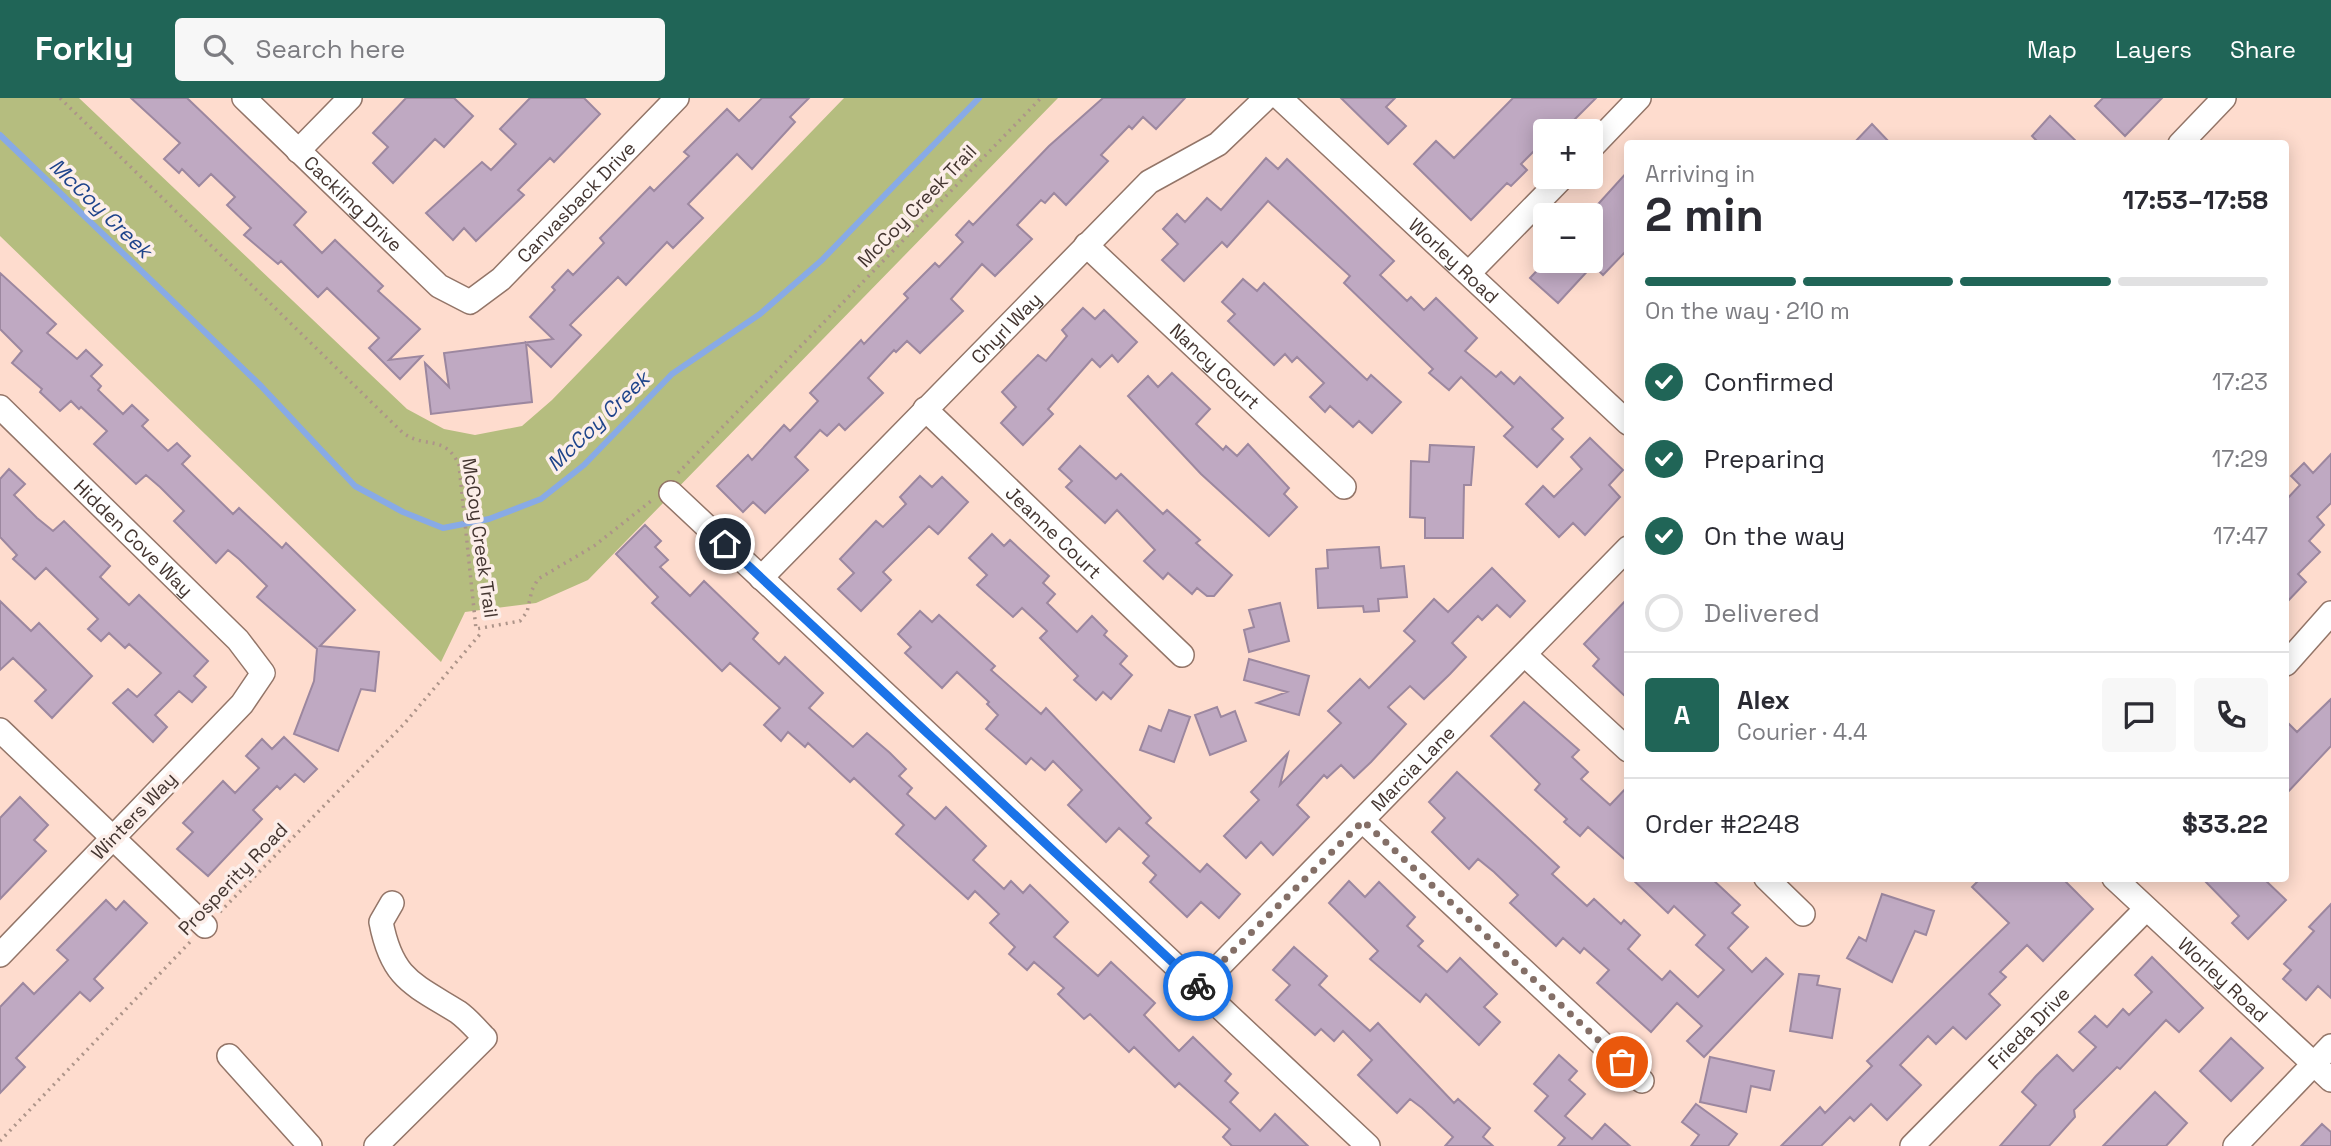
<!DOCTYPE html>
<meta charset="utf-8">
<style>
:root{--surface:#fff;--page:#f7f7f7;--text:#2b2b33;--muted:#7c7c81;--line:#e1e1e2;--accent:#206557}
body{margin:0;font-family:"Space Grotesk",sans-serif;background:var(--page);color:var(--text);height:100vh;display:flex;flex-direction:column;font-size:26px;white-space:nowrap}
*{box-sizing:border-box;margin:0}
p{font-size:23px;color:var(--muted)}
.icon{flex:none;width:38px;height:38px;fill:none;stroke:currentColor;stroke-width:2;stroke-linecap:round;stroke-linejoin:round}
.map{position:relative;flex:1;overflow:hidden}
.details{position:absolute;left:1624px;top:42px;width:665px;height:742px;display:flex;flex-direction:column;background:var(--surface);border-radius:7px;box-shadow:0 4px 18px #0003}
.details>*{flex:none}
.fabs{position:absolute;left:1533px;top:21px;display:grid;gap:14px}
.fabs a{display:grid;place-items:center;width:70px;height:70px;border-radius:7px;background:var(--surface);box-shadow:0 4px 18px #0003;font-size:35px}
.pin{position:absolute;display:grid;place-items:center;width:60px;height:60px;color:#fff;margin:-30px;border:4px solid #fff;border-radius:50%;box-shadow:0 2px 7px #0007}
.courier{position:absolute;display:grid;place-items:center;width:70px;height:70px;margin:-35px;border:5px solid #1a73e8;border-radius:50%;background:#fff;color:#222;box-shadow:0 2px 9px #0007}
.headline em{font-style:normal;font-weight:700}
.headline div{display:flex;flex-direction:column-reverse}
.headline{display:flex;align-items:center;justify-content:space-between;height:119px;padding:0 21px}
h1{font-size:46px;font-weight:700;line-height:52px}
.bar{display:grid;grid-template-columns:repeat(4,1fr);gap:10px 7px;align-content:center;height:84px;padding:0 21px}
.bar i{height:9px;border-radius:5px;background:var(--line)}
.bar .current{background:var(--accent)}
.bar p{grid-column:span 4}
.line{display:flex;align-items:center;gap:18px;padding:0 21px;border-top:2px solid var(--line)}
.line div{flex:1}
.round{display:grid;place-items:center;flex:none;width:74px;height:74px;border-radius:7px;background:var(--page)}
ol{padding:0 21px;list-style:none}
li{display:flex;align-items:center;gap:21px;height:77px}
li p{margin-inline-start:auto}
li .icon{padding:7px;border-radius:50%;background:var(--accent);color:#fff;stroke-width:4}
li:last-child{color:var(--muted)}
li i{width:38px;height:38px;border:4px solid var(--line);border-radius:50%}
header{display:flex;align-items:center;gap:42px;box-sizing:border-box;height:98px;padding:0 35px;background:var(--accent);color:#fff}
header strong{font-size:33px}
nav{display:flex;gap:38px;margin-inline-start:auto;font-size:24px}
.search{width:490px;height:63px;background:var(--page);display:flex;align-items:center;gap:18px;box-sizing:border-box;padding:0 24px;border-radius:7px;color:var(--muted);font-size:26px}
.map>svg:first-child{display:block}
</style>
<header>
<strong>Forkly</strong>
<div class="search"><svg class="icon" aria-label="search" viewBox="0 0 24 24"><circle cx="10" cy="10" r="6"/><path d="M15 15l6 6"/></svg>Search here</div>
<nav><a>Map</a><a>Layers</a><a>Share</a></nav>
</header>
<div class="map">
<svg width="2331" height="1048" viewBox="0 0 2331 1048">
<rect width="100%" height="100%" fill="#fedcce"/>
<!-- green -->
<path fill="#b5bd7f" d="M0,0h79l328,311 37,20 31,6 47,-9 30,-26 292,-302h214l-470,482 -52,23 -71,9 -24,50 -441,-426z"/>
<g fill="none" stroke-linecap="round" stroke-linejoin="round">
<!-- stream -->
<path stroke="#88aae6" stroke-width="6" d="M0,37l261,251 94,100 48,26 40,16 46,-9 52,-20 43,-34 88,-91 88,-60 62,-54 157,-162"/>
</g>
<!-- building -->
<path fill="#bfa9c2" stroke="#9c879f" stroke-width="2" d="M131,0h56l119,114 -12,13 28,28 13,-13 48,46 -5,5 42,38 -31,31 33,-4 -22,23 -31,-31 10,-10 -52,-50 -9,9 -37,-36 -3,3 -34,-29 7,-7 -24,-23 8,-8 -24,-23 -12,12 -17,-17 -3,4 -15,-14 16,-16z
M406,0h48l19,18 -29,31 -9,-8 -42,44 -20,-20 15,-16 -15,-14z
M530,0h54l16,16 -46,48 -4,-4 -32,32 6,5 -48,46 -12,-13 -11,12 -27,-27 56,-51 9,8 25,-26 -16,-15z
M762,0h47l-19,19 5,5 -43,47 -15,-15 -49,50 15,14 -30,30 -6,-6 -41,43 -8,-8 -48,48 11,10 -30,32 -25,-24 6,59 -101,12 -6,-51 24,24 -5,-34 109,-14 -23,-22 25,-27 -3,-3 16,-17 5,5 31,-32 -4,-5 50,-51 4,4 35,-35 -5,-4 43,-43 12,12z
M1103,0h82l-29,31 -13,-12 -11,12 -3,-3 -28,29 7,6 -42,44 -12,-12 -9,10 -4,-3 -24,25 15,14 -37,37 -13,-12 -31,35 12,12 -43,42 -13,-12 -11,11 -2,-2 -26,28 15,15 -38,37 -6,-6 -12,12 -7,-6 -25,27 13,13 -43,43 -12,-11 -10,10 -26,-26 31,-31 4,5 32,-35 6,6 28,-30 -8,-8 51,-53 3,4 44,-46 -4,-4 31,-31 4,4 24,-25 -7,-7 13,-14 4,4 76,-79z
M1341,0h54l-9,9 20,19 -18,18z
M1513,0h83l-29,29 -4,-4 -9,8h-9v9l-24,24 6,6 -16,16 -4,-3 -36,37 -57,-56 22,-23 18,17z
M2103,0h59l-37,38 -30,-30z
M2050,18l29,28h-39l-8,-8z
M1872,26l19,20h-38z
M1266,60l12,11 9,-10 107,102 -14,14 27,26 4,-4 13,13 12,-12 41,40 -12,13 31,26 5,-5 13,12 6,-7 43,41 -11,11 11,10 -26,28 -33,-31 9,-9 -52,-50 -12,13 -20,-17 4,-4 -89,-86 6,-7 -82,-75 -41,46 -5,-5 -38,39 -22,-21 16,-16 -15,-15 14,-15 8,8 22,-24 14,12z
M1628,73v78l-25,26 -10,-10 -35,38 -28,-25 16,-17h45v-49z
M0,175l56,51 -9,9 30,26 9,-9 16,15 -11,11 10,10 -3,4 25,24 9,-9 16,15 -6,6 26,25 9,-8 13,13 -8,8 51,50 6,-6 43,40 4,-5 69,67 -35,36 59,6 -4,39 -14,-2 -23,62 -44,-17 20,-53 3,-32 -60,-52 10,-11 -28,-27 -11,-9 -12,13 -42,-42 10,-10 -24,-24 -14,-12 -10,9 -42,-40 13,-13 -26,-24 -2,2 -8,-8 -11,10 -20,-19 2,-3 -30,-26 10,-12 -22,-22z
M1243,181l14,12 7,-8 103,97 4,-5 30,27 -29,31 -13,-12 -6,6 -23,-21 -5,6 -15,-15 14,-14 -27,-26 -5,5 -7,-8 -11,11 -46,-44 7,-7 -13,-12z
M1083,210l12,11 9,-9 33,32 -19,20 -6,-7 -12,12 -8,-8 -44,50 5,5 -30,31 -22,-22 15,-16 -14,-15 36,-37 8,6 21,-25 -5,-6z
M1172,275l38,36 -14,15 27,26 3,-4 11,10 11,-12 41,44 -5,6 13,13 -28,29 -68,-62 -73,-78 20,-20 10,11z
M1590,340l33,32 -14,15 11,12 -35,38 -12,-12 -14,14 -33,-33 17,-18 11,11 28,-28 -11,-12z
M1430,347l44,2 -3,38h-7l-1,53h-38v-20l-15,-1 1,-56 18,1z
M1080,348l36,33 5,-5 42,40 4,-4 33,30 -4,3 36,32 -18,21h-7l-10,-8 -5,6 -24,-21 -5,6 -19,-18 11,-11 -38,-40 -12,13 -39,-36 6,-6 -13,-12z
M2331,356v49l-14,14 7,8 -15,16 11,11 -22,22 8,8 -20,21v-103l14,-15 -9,-9 13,-13 9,10z
M9,371l16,15 -11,11 23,23 16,13 11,-10 46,45 -10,11 29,28 10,-10 69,66 -14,15 12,11 -14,15 -13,-11 -24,24 12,12 -14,15 -40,-39 15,-14 9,8 24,-24 -32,-29 -4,4 -16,-15 -8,8 -13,-12 10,-10 -52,-51 -11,11 -22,-20 4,-4 -17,-18v-58z
M920,378l12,11 10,-10 26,25 -30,32 -9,-8 -46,46 8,8 -30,31 -23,-22 16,-16 -14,-14 36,-38 7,6 23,-23 -6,-7z
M645,427l16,16 -6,6 13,13 -8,7 30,29 14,-15 54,52 -5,6 26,25 6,-7 38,36 -14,15 44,39 14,-14 23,20 16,16 -7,7 13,12 -5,6 28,25 11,-12 40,39 -13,14 31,29 7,-8 12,12 7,-8 38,37 -14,15 44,39 13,-14 44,41 -11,12 35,36 14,-14 38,37 -6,7 13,12 -8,9 30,29 15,-17 33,32h-76l-9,-9 7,-8 -51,-46 -4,4 -41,-40 -5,5 -39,-38 -6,5 -26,-25 6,-6 -30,-26 -7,8 -18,-16 6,-7 -25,-24 9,-9 -24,-23 -7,8 -72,-65 8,-9 -50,-47 -4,4 -42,-39 -3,4 -17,-15 -7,9 -17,-16 16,-17 -50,-45 -8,8 -70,-68 6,-6 -42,-43z
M992,436l12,12 6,-6 39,36 -6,7 12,11 -8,9 30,29 15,-16 15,15 -3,4 23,21 -7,8 12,11 -21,24 -8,-7 -7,8 -22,-20 4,-4 -38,-38 7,-7 -25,-23 -9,9 -36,-32 10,-10 -18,-17z
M1379,449l2,21 23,-2 3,31 -29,2 1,12 -15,1 -1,-6 -45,2 -2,-39 12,-1 -1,-18z
M1492,470l33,33 -15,16 -13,-12 -15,15 -4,-4 -26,27 14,14 -16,17 -26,25 -14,-13 -22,21 18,17 -35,38 -17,16 -13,-13 -14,13 -3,-3 -27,30 12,12 -19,20 -17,18 -12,-13 -15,16 -22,-22 35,-36 -8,-8 37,-39 -8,32 61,-62 -13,-12 32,-32 9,9 46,-47 -11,-10 30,-32 14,13z
M1628,500v101l-35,-33 6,-7 -15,-15z
M0,503l31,30 8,-8 53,53 -40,42 -17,-17 11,-11 -33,-32 -13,12z
M1280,505l9,38 -40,11 -5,-22 10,-3 -5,-17z
M920,513l12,11 7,-7 56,51 -4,4 50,44 5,-6 105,110 -5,5 54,49 7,-8 33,30 -21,24 -18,-16 -14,15 -37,-35 6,-7 -13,-12 6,-7 -30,-28 -13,14 -38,-37 14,-15 -29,-29 -8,9 -14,-12 -5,6 -40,-35 12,-14 -11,-11 2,-2 -32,-30 -15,16 -37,-35 6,-6 -13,-13z
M1249,561l60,17 -10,39 -42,-12 30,-11 -43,-12z
M2331,601v47l-45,48v-73l11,11z
M1524,604l55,48 -7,7 16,15 -7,7 29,26 18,-19v76l-40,-35 -8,9 -16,-14 3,-3 -32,-29 5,-6 -49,-48z
M1217,609l4,10 14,-6 11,30 -36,14 -15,-40z
M1169,612l21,7 -16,45 -34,-12 9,-24 12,5z
M284,639l33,32 -13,13 -9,-8 -15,15 -3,-3 -24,24 9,9 -54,57 -31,-27 16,-17 -10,-9 40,-42 12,12 24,-25 -13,-12 16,-17 10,10z
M1457,674l102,95 -7,7 35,32 7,-7 27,25 3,-4 16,15 -12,14 34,31 8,-9 28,26 26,-27 -28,-25 9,-10 -31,-29 -6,7 -37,-35h80l29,27 -8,8 16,14 -20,21 24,24 14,-14 17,16 -79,83 -17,-16 15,-15 -25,-23 -26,29 -54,-49 12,-13 -25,-22 -4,5 -17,-15 -7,8 -46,-43 8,-8 -24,-23 -16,-13 -9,10 -37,-37 13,-14 -16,-16z
M20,699l28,28 -14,15 12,11 -46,48v-81z
M1981,780h81l31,31 -50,52 -16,-16 -27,27 6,5 -17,17 11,11 -34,34 -13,-12 -17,17 -8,-8 -28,29 21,20 -34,35 -16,-16 -17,17 -4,-4 -29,29h-40l39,-39 5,6 47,-47 -5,-5 142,-138 -37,-36z
M2202,780h61l23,22 -38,39 -16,-16 7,-7z
M1349,783l16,16 14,-15 36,35 -8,9 16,15 -5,5 29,26 13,-14 37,36 -13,13 16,15 -21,23 -53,-51 -6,8 -50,-43 8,-8 -49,-48z
M1882,796l52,17 -8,24 -11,-4 -23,51 -45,-24 12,-21 7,4z
M106,802l10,10 8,-9 23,22 -53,56 9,9 -13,13 -10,-9 -64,66 9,9 -25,26v-86l23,-24 11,11 34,-34 -11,-10z
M2331,806v94l-13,-12 -12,14 -23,-21 8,-9 -7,-6 30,-33 -5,-4z
M1294,849l33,29 -8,9 51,46 8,-8 76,80 4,-4 32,29 -7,9 10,9h-48l8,-9 -31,-29 -12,-9 -13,14 -39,-38 14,-15 -29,-29 -9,10 -13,-12 -6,6 -39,-35 14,-15 -17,-15z
M2152,859l51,51 -24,24 -13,-12 -46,49 -3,-2 -43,43 1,7 -26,29h-49l36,-41 -14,-13 14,-16 21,-21 16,16 23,-24 -17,-15 16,-16 12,11 16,-18 6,6 23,-23 -17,-17z
M1799,876l20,2 -2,9 23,4 -8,49 -42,-7z
M2231,940l32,30 -32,33 -31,-30z
M1559,957l18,16 -8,9 16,14 -20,22 27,23 13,-15 25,22h-72l7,-8 -30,-27 13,-15 -14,-12z
M1710,959l64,14 -4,19 -19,-4 -5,26 -46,-10z
M2155,994l32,31 -21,23h-63z
M1696,1006l41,30 -9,12h-37l8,-11 -17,-13z
M2322,1026l9,8v14h-30z"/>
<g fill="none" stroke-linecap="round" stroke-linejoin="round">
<defs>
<g id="minor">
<path id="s1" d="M244,0l195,188 31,16 31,-23 176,-181"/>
<path id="s2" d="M1280,0l348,325"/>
<path d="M2180,46l44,-46"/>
<path d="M1591,50l48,-50"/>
<path d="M298,53l52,-53"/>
<path id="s3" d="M1086,147l258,242"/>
<path d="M1469,175l94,-96"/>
<path id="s4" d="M0,309l238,233 25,33 -21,31 -242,251"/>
<path id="s5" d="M925,311l257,246"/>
<path d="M671,395l697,653"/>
<path id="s6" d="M761,480l388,-396 69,-38 48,-46"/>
<path d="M1525,557l103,95"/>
<path d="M2286,566l45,-51"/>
<path d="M0,632l205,196"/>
<path d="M1363,723l279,260"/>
<path d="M1766,780l37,36"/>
<path id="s7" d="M2114,780l217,202"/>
<path id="s8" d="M1199,889l429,-439"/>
<path d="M229,958l81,90"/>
<path d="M376,1048l109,-108c-8,-8 -17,-19 -27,-26 -45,-28 -66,-33 -77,-90l11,-19"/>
<path id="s9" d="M1912,1048l234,-237"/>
<path d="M2235,1048l96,-100"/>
</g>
</defs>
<!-- minor casing -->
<use href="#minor" stroke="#937568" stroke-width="26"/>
<!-- path -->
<path stroke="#ad9489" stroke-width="3.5" stroke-dasharray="2 5" stroke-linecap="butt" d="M60,0l343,335c22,16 42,1 56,32l17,164 44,-8 7,-9 5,-22 6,-11 56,-33 57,-45
M678,375l363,-375
M220,814l184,-188 77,-91
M0,1043l192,-201"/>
<!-- minor -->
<use href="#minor" stroke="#fff" stroke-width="23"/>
</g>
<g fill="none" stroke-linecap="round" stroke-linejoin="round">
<!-- done -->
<path stroke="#846f67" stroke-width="7" stroke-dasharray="0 12.6" d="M1198,888l165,-165 259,241"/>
<!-- route -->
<path stroke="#1a73e8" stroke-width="9" d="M725,446l473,442"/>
</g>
<g text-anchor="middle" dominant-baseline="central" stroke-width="7" stroke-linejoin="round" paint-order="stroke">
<!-- street labels -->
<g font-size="19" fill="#433530" stroke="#fceee9">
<text stroke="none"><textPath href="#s1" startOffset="452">Canvasback Drive</textPath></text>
<text stroke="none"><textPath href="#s1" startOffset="152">Cackling Drive</textPath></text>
<text transform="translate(917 108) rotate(-46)">McCoy Creek Trail</text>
<text stroke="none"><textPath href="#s2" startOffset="238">Worley Road</textPath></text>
<text stroke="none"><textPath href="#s6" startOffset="350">Chyrl Way</textPath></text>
<text stroke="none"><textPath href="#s3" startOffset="177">Nancy Court</textPath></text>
<text stroke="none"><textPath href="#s5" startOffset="178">Jeanne Court</textPath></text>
<text stroke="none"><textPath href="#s4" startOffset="187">Hidden Cove Way</textPath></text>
<text transform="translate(480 440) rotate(82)">McCoy Creek Trail</text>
<text stroke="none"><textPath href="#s8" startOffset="306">Marcia Lane</textPath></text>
<text transform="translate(134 718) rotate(-46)">Winters Way</text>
<text transform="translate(233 781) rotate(-46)">Prosperity Road</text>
<text stroke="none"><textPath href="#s7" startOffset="149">Worley Road</textPath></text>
<text stroke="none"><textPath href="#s9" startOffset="166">Frieda Drive</textPath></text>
</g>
<!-- water labels -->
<g font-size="21" font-style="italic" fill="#1e448b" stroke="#fceee9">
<text transform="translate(101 110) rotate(44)">McCoy Creek</text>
<text transform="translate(598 323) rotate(-44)">McCoy Creek</text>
</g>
</g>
</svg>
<div class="fabs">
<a>+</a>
<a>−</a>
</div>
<div class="pin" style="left:1622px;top:964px;background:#ea580c"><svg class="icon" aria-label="bag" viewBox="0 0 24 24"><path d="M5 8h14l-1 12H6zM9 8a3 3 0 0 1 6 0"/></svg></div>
<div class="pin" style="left:725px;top:446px;background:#1f2937"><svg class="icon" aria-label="home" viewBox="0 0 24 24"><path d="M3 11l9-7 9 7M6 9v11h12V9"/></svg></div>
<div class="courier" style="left:1198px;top:888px"><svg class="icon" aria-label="bike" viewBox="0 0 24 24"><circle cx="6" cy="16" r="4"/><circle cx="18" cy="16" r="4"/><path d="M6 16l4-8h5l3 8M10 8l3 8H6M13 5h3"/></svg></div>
<section class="details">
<div class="headline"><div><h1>2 min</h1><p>Arriving in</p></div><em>17:53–17:58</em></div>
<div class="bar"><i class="current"></i><i class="current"></i><i class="current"></i><i></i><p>On the way · 210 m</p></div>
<ol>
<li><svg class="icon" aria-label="check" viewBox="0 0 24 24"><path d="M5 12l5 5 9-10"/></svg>Confirmed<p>17:23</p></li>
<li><svg class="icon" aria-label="check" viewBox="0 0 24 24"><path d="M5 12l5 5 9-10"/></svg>Preparing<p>17:29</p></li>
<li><svg class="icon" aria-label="check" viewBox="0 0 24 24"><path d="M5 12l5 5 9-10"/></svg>On the way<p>17:47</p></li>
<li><i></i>Delivered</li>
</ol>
<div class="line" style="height:126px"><b class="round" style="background:var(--accent);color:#fff">A</b><div><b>Alex</b><p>Courier · 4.4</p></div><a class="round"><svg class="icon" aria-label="chat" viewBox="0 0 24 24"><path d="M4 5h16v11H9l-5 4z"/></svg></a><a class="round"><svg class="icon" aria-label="phone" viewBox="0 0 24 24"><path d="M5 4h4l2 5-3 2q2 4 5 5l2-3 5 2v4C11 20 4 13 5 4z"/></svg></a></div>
<div class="line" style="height:91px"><div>Order #2248</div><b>$33.22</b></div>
</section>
</div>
